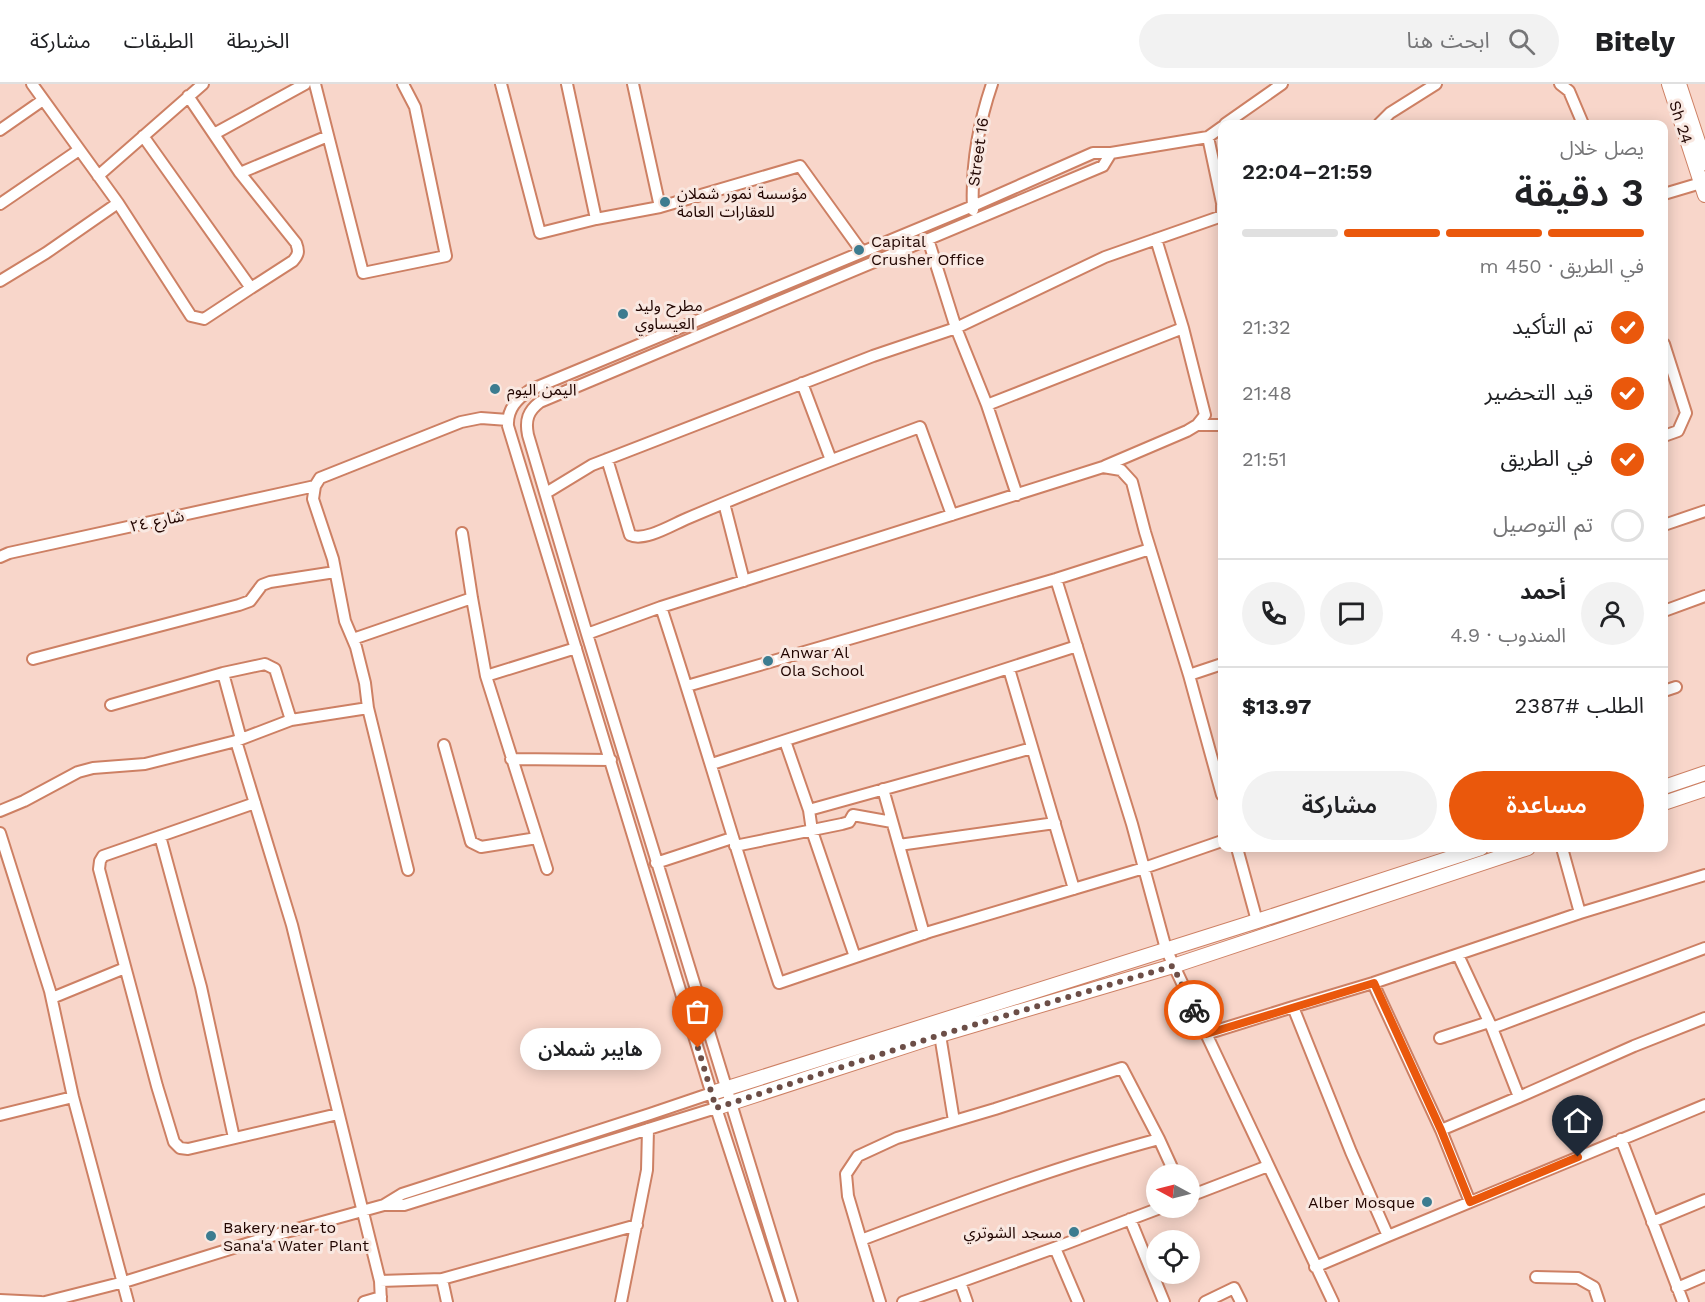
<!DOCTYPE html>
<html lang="ar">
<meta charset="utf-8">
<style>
:root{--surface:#fff;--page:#f2f2f2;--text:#202124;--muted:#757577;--line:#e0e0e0;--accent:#ea580c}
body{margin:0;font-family:"Work Sans","Noto Sans Arabic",sans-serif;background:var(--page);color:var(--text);direction:rtl;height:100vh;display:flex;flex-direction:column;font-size:22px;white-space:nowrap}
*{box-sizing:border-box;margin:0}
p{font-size:20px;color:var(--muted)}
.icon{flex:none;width:33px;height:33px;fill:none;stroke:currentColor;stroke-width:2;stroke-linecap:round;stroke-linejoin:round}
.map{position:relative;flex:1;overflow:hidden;direction:ltr}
.panel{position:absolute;left:1218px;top:36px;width:450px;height:732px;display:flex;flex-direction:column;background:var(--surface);border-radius:12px;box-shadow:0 3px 15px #0003;direction:rtl}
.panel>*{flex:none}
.needle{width:39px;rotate:277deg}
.buttons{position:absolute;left:1146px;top:1080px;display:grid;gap:12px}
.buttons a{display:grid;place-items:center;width:54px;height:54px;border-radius:50%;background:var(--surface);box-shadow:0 3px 15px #0003;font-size:30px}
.pin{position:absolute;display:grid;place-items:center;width:51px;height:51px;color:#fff;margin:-62px -26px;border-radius:50% 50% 50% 0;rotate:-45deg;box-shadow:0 0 6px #0007}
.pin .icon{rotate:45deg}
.courier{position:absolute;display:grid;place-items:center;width:60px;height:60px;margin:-30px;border:4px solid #ea580c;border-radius:50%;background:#fff;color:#222;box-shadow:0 2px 8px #0007}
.bubble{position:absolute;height:42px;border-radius:21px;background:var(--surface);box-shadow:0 3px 15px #0003;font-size:20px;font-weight:600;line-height:42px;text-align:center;direction:rtl}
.headline em{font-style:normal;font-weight:600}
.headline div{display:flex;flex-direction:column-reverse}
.headline{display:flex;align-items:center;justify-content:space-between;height:102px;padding:0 24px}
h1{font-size:39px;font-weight:600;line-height:45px}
.bar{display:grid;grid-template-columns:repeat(4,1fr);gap:9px 6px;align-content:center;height:72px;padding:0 24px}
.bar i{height:8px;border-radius:4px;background:var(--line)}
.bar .current{background:var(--accent)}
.bar p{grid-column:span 4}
.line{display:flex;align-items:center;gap:15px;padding:0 24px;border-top:2px solid var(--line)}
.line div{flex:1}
.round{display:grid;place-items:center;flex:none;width:63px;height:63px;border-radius:32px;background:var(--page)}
ol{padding:0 24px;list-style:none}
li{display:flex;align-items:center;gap:18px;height:66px}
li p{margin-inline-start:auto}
li .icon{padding:6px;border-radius:50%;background:var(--accent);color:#fff;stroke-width:4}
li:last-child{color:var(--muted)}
li i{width:33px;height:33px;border:3px solid var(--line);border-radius:50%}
.button{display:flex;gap:12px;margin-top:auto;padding:12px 24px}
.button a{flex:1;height:69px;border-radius:36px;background:var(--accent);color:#fff;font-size:24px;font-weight:600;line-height:69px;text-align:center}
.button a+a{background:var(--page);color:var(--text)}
header{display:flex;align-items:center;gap:36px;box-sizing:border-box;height:84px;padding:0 30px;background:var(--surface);border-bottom:2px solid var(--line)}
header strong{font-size:28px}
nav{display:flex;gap:33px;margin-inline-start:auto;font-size:21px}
.search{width:420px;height:54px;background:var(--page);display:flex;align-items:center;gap:15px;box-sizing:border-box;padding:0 21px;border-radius:33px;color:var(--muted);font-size:22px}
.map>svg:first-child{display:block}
</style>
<header>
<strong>Bitely</strong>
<div class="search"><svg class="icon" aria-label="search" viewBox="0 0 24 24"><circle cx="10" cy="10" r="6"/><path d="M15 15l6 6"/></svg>ابحث هنا</div>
<nav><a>الخريطة</a><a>الطبقات</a><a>مشاركة</a></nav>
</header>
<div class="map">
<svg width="1705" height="1218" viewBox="0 0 1705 1218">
<rect width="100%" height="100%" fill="#f8d6ca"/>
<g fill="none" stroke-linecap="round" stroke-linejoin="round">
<defs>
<path id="street" d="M32,0l86,119 73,113 13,3 47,-31
M315,0l48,189 83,-17 -31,-149 -12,-23
M501,0l39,149 56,-14
M567,0l29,135 64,-12
M633,0l27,123 140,-41 62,86
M1560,0l9,7 14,33
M188,12l52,77
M1225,40l57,-40
M1379,40l11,-11 46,-29
M0,46l43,-30
M214,50l91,-50
M143,52l108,152 42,-27c6,-7 6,-10 3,-18l-56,-70 88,-37
M1208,53l14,66
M98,92l105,-92
M1664,110l37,-11
M0,120l79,-54
M973,126c-2,-43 5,-85 19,-126
M928,155l28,89 149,-71 117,-41v-11
M0,197l46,-28 72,-50
M1664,260l22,69 -8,18 -14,5
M802,299l29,77
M987,321l30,90
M1197,341h25
M607,375l23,76c14,7 42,-10 56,-16 77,-33 155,-63 234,-92l32,88
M1105,382l82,-35 10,-6 8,-10 -22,-87
M546,409l46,-28 281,-109 83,-28 31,77 196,-77 -27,-89
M724,419l20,78
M1664,441l41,-14
M462,449l10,65 14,78 61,193
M0,473l9,-4 306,-67
M1056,495l76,245 34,125 167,353
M661,523c41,125 77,251 118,376l150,-51 215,-64 78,-27
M1664,527l41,-15
M587,550l74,-27 442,-140 18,3 11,12 13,50 44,143 33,120
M353,555l119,-41
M33,575l206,-54 11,-4 12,-16 8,-3 65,-10
M1009,585l65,220
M223,589l18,66
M1189,591l33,-11
M486,592l90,-28
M687,602l369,-107 94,-30
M1664,607l12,-4
M111,621l112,-32 42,-9 10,5 16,51
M236,657l56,184 88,356 1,21
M785,657l24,69
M444,661l27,97 10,5 56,-9
M511,675l100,1
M712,680l365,-118
M883,705l41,145
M255,719l-152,53 -3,5 -1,8 58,217 17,56 6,6 8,1 150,-35
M0,727l24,-10 54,-29 15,-4 52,-4 91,-23 55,-21 77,-12
M0,749l50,158 23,106 55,205
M160,752l41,151 33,151
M899,761l156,-22
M735,762l107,-22 7,-2 4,-7 39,7
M1237,764l20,73
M1562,764l18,65
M656,779l76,-25
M408,786l-40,-162 -3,-25 -9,-36 -11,-26 -12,-62 -20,-60 2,-13 5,-8 141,-56 20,-4 27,2
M1705,864l-213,80 27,69 115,-51 71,-28
M1458,871l34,73
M855,873l-43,-126 -3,-21 223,-62
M1373,899l68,147
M52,914l73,-30
M1293,923l80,-24 207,-70 125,-38
M1206,950l87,-27 58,145 37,84
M940,951l14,86
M1440,954l49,-16
M0,1031l73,-18
M1621,1055l62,163
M1190,1112l78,-30
M1470,1118l-29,-72 78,-33
M384,1121l18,-11 248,-80 62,-21
M1130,1135l34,83
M1652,1138l53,-22
M861,1156l-13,-44 -2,-22 12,-18 39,-18 98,-29 127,-41 37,71
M1055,1164l23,54
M1315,1183l73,-31 317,-131
M1536,1193l42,1 16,9 5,15
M442,1195l5,23
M380,1197l62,-2 195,-54
M960,1198l97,-35 103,-39
M1677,1204l28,-12
M0,1216l41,2
M45,1218l79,-20 151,-47 109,-30h20l312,-97
M364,1218l17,-5
M621,1218l26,-132 1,-41
M779,1218l-63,-194 -208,-682c-1,-17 9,-27 22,-36l443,-184 120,-53h18l97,-16 14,-10
M792,1218l-205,-668 -59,-199c-3,-15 0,-24 12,-33l563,-236 8,-13
M880,1218l-19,-62c98,-37 197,-74 298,-101l16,35
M903,1218l57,-20 7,20
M1205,1218l29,-14 7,14"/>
<path id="secondary" d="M1669,0l36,111
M1679,0l26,79
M1664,703l41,-14
M1664,719l41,-14
M712,1009l545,-172 224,-73
M716,1024l224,-73 233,-69 355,-118"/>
</defs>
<!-- street casing -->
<use href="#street" stroke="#cd8064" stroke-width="14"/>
<!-- secondary casing -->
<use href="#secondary" stroke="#cd8064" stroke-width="16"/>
<!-- street -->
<use href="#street" stroke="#fff" stroke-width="10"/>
<!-- secondary -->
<use href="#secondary" stroke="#fff" stroke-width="14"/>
</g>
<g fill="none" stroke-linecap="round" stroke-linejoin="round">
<!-- done -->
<path stroke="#6c4e47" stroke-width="6" stroke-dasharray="0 10.8" d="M698,964l18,60 224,-73 233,-69 21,44"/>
<!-- route -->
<path stroke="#ea580c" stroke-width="8" d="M1194,926l12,24 168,-51 67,147 29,72 108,-45"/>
</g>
<!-- markers -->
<g fill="#3c7c90" stroke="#f9e8e1" stroke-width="2">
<circle cx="665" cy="118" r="6"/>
<circle cx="859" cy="166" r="6"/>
<circle cx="623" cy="230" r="6"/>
<circle cx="495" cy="305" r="6"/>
<circle cx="768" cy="577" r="6"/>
<circle cx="1427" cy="1118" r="6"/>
<circle cx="1074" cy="1148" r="6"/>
<circle cx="211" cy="1152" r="6"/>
</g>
<g text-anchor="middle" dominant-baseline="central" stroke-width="6" stroke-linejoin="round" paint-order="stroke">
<!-- street labels -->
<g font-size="16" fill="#210500" stroke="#f9e8e1">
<text transform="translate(1681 38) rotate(72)">Sh 24</text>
<text transform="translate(978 68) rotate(-82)">Street 16</text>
<text transform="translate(157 437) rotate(-12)">شارع ٢٤</text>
</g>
<!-- poi labels -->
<g font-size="16" fill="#210500" stroke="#f9e8e1" text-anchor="start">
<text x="677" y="109">مؤسسة نمور شملان<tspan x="677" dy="18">للعقارات العامة</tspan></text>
<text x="871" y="157">Capital<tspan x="871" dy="18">Crusher Office</tspan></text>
<text x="635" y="221">مطرح وليد<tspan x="635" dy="18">العيساوي</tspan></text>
<text x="507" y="305">اليمن اليوم</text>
<text x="780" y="568">Anwar Al<tspan x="780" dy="18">Ola School</tspan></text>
<text x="1415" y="1118" text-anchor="end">Alber Mosque</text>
<text x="223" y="1143">Bakery near to<tspan x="223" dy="18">Sana'a Water Plant</tspan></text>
<text x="1062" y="1148" text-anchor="end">مسجد الشوتري</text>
</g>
</g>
</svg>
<div class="buttons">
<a><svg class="needle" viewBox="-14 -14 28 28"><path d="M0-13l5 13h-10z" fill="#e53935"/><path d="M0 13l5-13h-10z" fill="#757577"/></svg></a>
<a><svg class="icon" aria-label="locate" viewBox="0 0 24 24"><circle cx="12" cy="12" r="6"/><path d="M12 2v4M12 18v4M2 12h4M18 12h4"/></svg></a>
</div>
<div class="pin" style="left:698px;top:964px;background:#ea580c"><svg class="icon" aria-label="bag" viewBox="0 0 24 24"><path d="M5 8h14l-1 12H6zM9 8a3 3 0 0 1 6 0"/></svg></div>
<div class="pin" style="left:1578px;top:1073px;background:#1f2937"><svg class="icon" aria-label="home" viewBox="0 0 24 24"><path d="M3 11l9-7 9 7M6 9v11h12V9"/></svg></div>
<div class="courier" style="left:1194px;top:926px"><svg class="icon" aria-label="bike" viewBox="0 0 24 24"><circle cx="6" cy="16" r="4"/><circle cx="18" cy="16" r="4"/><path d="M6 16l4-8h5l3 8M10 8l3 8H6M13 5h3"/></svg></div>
<div class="bubble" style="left:520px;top:944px;width:141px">هايبر شملان</div>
<section class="panel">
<div class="headline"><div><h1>3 دقيقة</h1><p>يصل خلال</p></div><em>21:59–22:04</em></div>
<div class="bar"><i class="current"></i><i class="current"></i><i class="current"></i><i></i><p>في الطريق · 450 m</p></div>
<ol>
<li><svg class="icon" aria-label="check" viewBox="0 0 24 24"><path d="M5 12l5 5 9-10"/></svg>تم التأكيد<p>21:32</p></li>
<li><svg class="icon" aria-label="check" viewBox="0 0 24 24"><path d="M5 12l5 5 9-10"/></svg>قيد التحضير<p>21:48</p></li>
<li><svg class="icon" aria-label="check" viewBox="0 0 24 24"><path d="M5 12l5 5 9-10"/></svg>في الطريق<p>21:51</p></li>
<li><i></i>تم التوصيل</li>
</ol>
<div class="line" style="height:108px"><a class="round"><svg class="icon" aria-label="person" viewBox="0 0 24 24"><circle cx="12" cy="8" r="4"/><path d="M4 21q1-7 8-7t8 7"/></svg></a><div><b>أحمد</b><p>المندوب · 4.9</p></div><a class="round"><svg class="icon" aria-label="chat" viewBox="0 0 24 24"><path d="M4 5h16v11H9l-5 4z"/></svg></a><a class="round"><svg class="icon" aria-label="phone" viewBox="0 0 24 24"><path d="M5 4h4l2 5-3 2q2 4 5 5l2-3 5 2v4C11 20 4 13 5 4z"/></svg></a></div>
<div class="line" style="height:78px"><div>الطلب #2387</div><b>$13.97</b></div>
<div class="button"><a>مساعدة</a><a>مشاركة</a></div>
</section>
</div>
